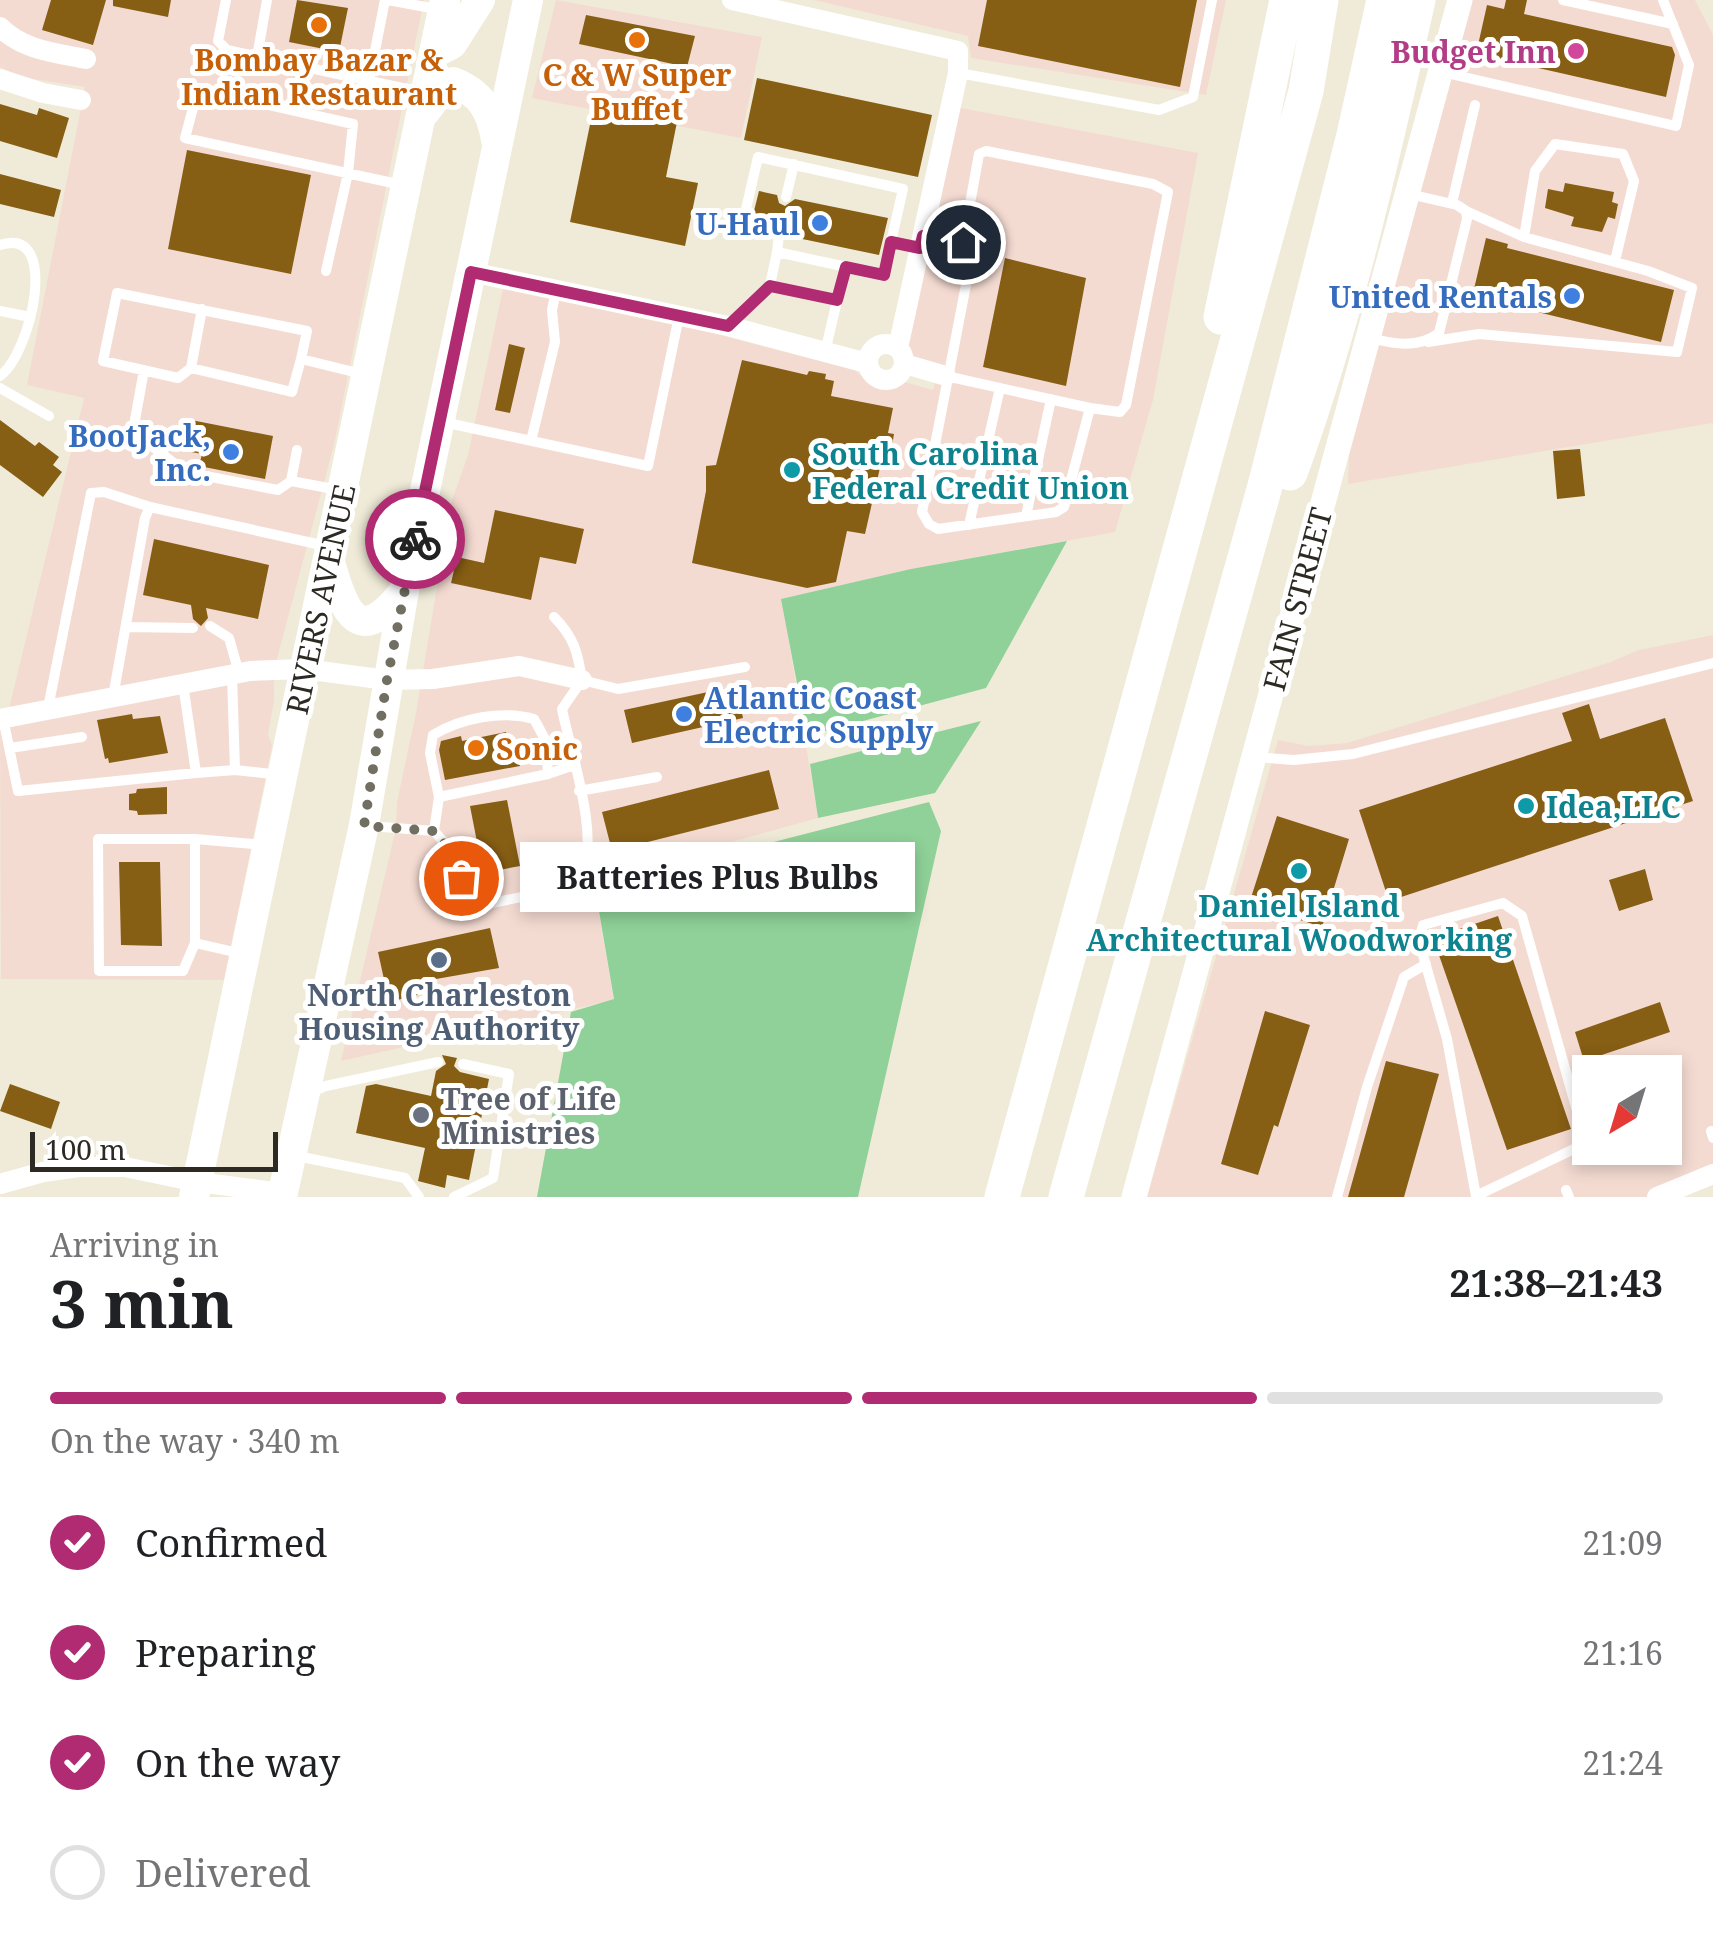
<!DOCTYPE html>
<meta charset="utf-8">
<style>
:root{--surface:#fff;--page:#f2f2f2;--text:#202124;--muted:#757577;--line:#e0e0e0;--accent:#b02b72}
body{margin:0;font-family:"Noto Serif",serif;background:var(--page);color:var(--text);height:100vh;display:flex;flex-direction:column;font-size:38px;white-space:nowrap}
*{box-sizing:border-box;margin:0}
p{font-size:32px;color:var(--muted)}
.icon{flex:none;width:55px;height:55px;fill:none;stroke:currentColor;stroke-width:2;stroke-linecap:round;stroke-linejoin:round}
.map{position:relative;height:1197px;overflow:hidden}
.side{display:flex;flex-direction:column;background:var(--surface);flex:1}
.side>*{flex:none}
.needle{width:65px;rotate:218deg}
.fabs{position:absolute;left:1572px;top:1055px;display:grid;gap:20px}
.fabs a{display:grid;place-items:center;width:110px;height:110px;border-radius:0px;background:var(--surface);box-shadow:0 5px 15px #0003;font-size:50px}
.scale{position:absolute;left:30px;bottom:25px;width:248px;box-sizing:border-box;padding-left:10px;border:5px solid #2c2a23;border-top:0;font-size:28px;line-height:35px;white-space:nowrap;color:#2c2a23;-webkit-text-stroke:8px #fff;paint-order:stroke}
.pin{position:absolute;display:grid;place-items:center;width:85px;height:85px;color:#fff;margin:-42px;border:5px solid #fff;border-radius:50%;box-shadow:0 2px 10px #0007}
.courier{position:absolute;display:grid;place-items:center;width:100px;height:100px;margin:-50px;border:8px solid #b02b72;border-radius:50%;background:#fff;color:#222;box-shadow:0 2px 12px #0007}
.bubble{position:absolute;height:70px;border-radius:0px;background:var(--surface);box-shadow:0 5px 15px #0003;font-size:32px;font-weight:700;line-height:70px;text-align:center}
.head em{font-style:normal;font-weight:700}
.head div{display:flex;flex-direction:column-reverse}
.head{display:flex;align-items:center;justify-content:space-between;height:170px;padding:0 50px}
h1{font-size:65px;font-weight:700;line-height:75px}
.bar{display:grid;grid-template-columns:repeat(4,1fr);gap:15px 10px;align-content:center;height:120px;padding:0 50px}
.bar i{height:12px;border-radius:8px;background:var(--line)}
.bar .active{background:var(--accent)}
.bar p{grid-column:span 4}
ol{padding:0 50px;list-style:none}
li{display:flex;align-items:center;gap:30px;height:110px}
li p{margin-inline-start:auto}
li .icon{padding:10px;border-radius:50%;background:var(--accent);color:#fff;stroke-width:4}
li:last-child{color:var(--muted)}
li i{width:55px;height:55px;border:5px solid var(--line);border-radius:50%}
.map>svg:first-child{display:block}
</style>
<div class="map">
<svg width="1713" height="1197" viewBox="0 0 1713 1197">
<rect width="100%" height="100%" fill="#f0ebd8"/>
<!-- commercial -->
<path fill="#f4dbd2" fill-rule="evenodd" d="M0,0h424l-90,445 -60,225v31l-6,33 4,12 -48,234 -223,-1 -1,-260 7,-2 77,-319 -57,-13 58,-298 -65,-10 -20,-10z
M556,0l206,37 -21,101 -209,-40z
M814,0h412l-20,95 -235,-37 -3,-22z
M1470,0h225l18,35v388l-365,61 1,-30z
M951,106l247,47 -45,247 -38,132 -204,37 -129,30 36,219 -225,62 21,120 -273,61 55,-233 1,-26 19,-89 35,-210 17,-48 37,-176 349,91 26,20 21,-9 32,9 6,-23 -27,-8 -6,-17z
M1713,635v539l-56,23h-510l131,-457 30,6 39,-3 261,-80 31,-13zM1590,1072h75v76h-75z"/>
<!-- green -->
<path fill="#8fd198" d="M1067,541l-81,147 -179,48 -26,-137 130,-30z
M981,721l-46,72 -117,25 -8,-54z
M929,802l12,29 -83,366h-321l34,-185 43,-13 -19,-111z"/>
<!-- building -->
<path fill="#865e14" d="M51,0h55l-13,45 -51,-15z
M113,0h58l-3,17 -55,-11z
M297,0l51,8 -9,44 -50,-10z
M987,0h210l-17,87 -202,-41z
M1506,0h21l-3,14 148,33 3,8 -9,42 -190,-43 11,-49 17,4z
M586,15l109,21 -8,31 -108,-23z
M757,78l175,37 -14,62 -174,-37z
M0,104l37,11 2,-7 30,10 -12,40 -57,-17z
M594,105l83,17 -11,55 32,6 -13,63 -115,-24z
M187,150l124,25 -20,99 -123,-25z
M0,174l61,16 -7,27 -54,-13z
M1565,183l49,9 -2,10 6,2 -3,15 -7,-2 -6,15 -31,-6 3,-9 -29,-9 3,-19 15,3z
M759,191l18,4 2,8 6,3 10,-7 93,19 -9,37 -91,-19 -2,-6 -5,-4h-6l-5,6 -20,-5z
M1486,238l22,6 -1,4 167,42 -13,52 -165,-40 -3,9 -23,-5z
M1005,258l81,20 -20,108 -83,-19z
M509,344l16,4 -15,65 -15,-3z
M742,360l65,15 2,-4 17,3 -1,5 9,2 -3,15 62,12 -5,25 6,1 -3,18 -7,-2 -19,84 -18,-3 -11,51 -29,6 -115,-25 14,-72v-25l10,-1z
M186,419l87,17 -8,43 -66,-13 3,-12 -21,-4z
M0,420l35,26 4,-4 20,15 -6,8 9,7 -19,25 -43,-32z
M1580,449l5,47 -28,3 -4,-48z
M495,510l89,19 -8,35 -36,-7 -9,43 -80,-17 6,-26 27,6z
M154,539l115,26 -11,54 -52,-11 2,10 -7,8 -8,-7 -2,-14 -48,-10z
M736,686l7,32 -111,25 -8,-33z
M1589,704l11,35 65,-21 28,83 -304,100 -30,-91 213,-69 -10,-28z
M132,714l1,5 27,-3 8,37 -59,10 -1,-5 -3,1 -8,-39z
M506,732l2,12 28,-4 2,11 -20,4 2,11 -75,14 -6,-30 2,-9 20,-5 1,5z
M769,770l10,39 -167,42 -10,-39z
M167,787v27l-29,1 -1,-4 -8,-1v-16l7,-1 1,-4z
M507,800l13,66 -37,7 -13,-67z
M1277,816l72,23 -27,88 -73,-23z
M119,862h41l2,84 -41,-1z
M1645,869l8,31 -34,11 -10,-31z
M1498,916l73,213 -64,21 -74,-212z
M490,928l9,40 -63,11 2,11 -49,12 -11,-50z
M1660,1002l10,30 -86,29 -9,-29z
M1265,1011l45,14 -32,102 -4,-2 -16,50 -37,-11z
M442,1055l15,3 -3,8 6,6 29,7 -20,101 -22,-5 -2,13 -27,-7 7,-33 -69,-15 10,-47 10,-2 55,12 5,-25 10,-7z
M1386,1061l53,13 -35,123h-56z
M10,1084l50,18 -9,27 -51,-18z"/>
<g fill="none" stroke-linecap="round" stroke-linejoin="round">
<!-- service -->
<path stroke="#fff" stroke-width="10" d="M226,0l-8,41 9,9 194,42
M388,0l54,10
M1563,0l110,24
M257,57l10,-57
M1442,72l234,54 13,-61 -26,-65
M959,73l200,37 34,-13 19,-97
M369,81l16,-81
M986,151l167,33 15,8 -42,213 -6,7 -30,-4 -26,99 -8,5 -118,17 -9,-5 -7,-12 50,-258 -9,-12 16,-88z
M786,197l8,-33
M1452,203l23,-98
M743,222l15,-65 145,32 -12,53 28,6
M923,236l40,6
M1524,237l11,-66 20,-27 68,10 11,27 -19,80
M0,245c61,-20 31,109 0,131
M777,252l2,-18
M326,271l22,-98 5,-49 -155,-35 -13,49 217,47
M770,285l7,-33 107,23 7,-33
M837,301l9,-34
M0,311l30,6
M728,325l42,-40 67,16 -12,51
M1370,338c24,6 48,11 69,-5l28,-114 -1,-8 -9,-6 -48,-11
M1428,342l51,-8 198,18 15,-64 -44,-17 -124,-34 -58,-26
M301,359l-9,33 -101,-24 -13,10 -75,-17 14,-68 190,38 -6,28 61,15
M191,368l11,-59
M144,370l-11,61 52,41 93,18 13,-9 6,-31
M946,376l144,32
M0,388l49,28
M443,422l205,44 31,-150
M531,441l24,-99 -3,-32 4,-19
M291,481l48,9
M1026,516l25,-117
M969,525l31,-137
M210,626l19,12 10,35
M126,627l67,1
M232,675l3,95
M582,680l36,9 127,-22
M183,684l13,89 39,-3 46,5
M113,697l32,-179 5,-11 176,39
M48,708l43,-215 13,-1 46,15
M3,718l15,73 178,-18
M10,748l72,-11
M1255,757l39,3 59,-6 360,-91
M579,791l78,-14
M439,797l-9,-44 3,-18c28,-17 69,-25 101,-16l12,22 2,33
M370,826l64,5 17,19 15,45 16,10 74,-15 25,-11c20,-41 -10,-125 -19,-170l20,-29c-4,-27 -8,-43 -28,-63
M434,831l5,-34 109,-23 26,-9
M195,943l-12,28h-84l-1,-132h97
M243,954l-48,-11v-104l69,6
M310,1093l16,-7 112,-24
M1711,1131l2,7
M297,1156l108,22 14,19
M1566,1190l3,7
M1476,1196l102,-49 3,-22 -59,-209 -19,-13 -80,22 -4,16 28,98 29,157 1,1
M454,1197l39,-19 16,-104 -46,-10
M1337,1197l30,-110 37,-110 22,-13"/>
<!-- minor -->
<path stroke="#fff" stroke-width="20" d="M732,0l226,51v22l-60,275
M0,27c22,23 56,26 86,32
M0,79l43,14 38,7
M471,272l257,54 139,37
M868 362a18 18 0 1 1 36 0a18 18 0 1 1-36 0Z
M905,364l41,12
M0,719l250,-48 54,-2 83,11 46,-1 86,-13 63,14
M0,1184l43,-12 36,-5h46l72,15 86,11
M1657,1197l56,-23"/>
<!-- tertiary -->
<path stroke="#fff" stroke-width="25" d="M1134,1197l326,-1197"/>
<!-- primary -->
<path stroke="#fff" stroke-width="30" d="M436,52l16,-8 28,-44
M425,112l16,-21 12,-9c28,11 38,28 43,58
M330,562c14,51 29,87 74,29
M194,1197l251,-1197
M282,1197l82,-372 40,-234 124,-591"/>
<!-- motorway -->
<path stroke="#fff" stroke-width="35" d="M1221,317l66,-317
M1290,473c56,-153 92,-314 128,-473
M1002,1197l304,-1106 15,-91
M1066,1197l199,-711 89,-351 30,-135"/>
</g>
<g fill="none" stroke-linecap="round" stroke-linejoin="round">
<!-- done -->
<path stroke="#716e62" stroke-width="10" stroke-dasharray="0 18" d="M415,539l-28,141 -23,146 70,5 16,19 11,28"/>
<!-- route -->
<path stroke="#b02b72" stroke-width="12" d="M415,539l56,-267 257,54 42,-40 67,14 9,-33 38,8 7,-33 29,6 3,-12 40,6"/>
</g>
<!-- markers -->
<g fill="#e8710a" stroke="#fff" stroke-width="4">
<circle cx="319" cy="25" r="10"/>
<circle cx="637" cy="40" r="10"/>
<circle cx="476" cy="748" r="10"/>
</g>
<circle fill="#d1479c" stroke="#fff" stroke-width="4" cx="1576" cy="51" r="10"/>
<g fill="#3f7fe0" stroke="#fff" stroke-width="4">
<circle cx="820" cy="223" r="10"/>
<circle cx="1572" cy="296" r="10"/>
<circle cx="231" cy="452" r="10"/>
<circle cx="684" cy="714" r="10"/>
</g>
<g fill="#0f9aa8" stroke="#fff" stroke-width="4">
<circle cx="792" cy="470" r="10"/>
<circle cx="1526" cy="806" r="10"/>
<circle cx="1299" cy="871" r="10"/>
</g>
<circle fill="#5c6f8a" stroke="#fff" stroke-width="4" cx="439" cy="960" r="10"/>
<circle fill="#6b7280" stroke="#fff" stroke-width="4" cx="421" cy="1115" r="10"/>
<g text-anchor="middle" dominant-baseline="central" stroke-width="10" stroke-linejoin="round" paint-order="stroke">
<!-- hotel labels -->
<g font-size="30" font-weight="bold" fill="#b23c85" stroke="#fff" text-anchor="end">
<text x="1556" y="51">Budget Inn</text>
</g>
<!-- food labels -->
<g font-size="30" font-weight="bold" fill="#c56008" stroke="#fff">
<text x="319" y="59">Bombay Bazar &amp;<tspan x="319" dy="34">Indian Restaurant</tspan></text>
<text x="637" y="74">C &amp; W Super<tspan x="637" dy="34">Buffet</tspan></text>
<text x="496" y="748" text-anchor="start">Sonic</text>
</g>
<!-- shop labels -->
<g font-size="30" font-weight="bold" fill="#366cbe" stroke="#fff" text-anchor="end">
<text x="800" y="223">U-Haul</text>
<text x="1552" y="296">United Rentals</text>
<text x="211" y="435">BootJack,<tspan x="211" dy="34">Inc.</tspan></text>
<text x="704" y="697" text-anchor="start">Atlantic Coast<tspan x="704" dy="34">Electric Supply</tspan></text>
</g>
<!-- culture labels -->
<g font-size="30" font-weight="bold" fill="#0d838f" stroke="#fff" text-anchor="start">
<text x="812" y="453">South Carolina<tspan x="812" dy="34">Federal Credit Union</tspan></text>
<text x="1546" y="806">Idea,LLC</text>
<text x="1299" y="905" text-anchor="middle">Daniel Island<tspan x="1299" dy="34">Architectural Woodworking</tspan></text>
</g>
<!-- street labels -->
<g font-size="30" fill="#2c2a23" stroke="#fff">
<text transform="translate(320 599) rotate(-78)">RIVERS AVENUE</text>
<text transform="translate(1297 599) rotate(-75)">FAIN STREET</text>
</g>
<!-- service labels -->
<g font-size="30" font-weight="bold" fill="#4e5e75" stroke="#fff">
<text x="439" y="994">North Charleston<tspan x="439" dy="34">Housing Authority</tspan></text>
</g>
<!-- worship labels -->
<g font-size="30" font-weight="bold" fill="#5b616d" stroke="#fff" text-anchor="start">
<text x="441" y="1098">Tree of Life<tspan x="441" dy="34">Ministries</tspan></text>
</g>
</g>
</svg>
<div class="fabs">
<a><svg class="needle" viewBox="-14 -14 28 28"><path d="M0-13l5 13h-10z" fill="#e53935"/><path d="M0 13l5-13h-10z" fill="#757577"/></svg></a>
</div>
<div class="scale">100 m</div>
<div class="pin" style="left:461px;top:878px;background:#ea580c"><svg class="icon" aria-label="bag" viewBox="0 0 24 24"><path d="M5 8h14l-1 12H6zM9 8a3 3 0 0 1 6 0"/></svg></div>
<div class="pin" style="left:963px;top:242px;background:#1f2937"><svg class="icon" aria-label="home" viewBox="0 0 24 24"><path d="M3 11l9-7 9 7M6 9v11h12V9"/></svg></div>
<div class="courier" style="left:415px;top:539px"><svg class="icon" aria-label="bike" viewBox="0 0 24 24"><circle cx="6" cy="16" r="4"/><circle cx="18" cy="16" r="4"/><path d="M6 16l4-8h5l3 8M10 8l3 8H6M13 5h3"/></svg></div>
<div class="bubble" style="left:520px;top:842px;width:395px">Batteries Plus Bulbs</div>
</div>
<section class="side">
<div class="head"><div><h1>3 min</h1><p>Arriving in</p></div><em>21:38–21:43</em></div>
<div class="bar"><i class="active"></i><i class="active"></i><i class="active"></i><i></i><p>On the way · 340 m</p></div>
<ol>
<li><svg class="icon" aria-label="check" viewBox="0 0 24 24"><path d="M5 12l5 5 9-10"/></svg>Confirmed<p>21:09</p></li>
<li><svg class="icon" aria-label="check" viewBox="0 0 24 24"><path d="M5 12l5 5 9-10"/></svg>Preparing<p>21:16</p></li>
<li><svg class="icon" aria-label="check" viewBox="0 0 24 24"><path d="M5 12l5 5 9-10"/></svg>On the way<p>21:24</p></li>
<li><i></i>Delivered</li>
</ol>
</section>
